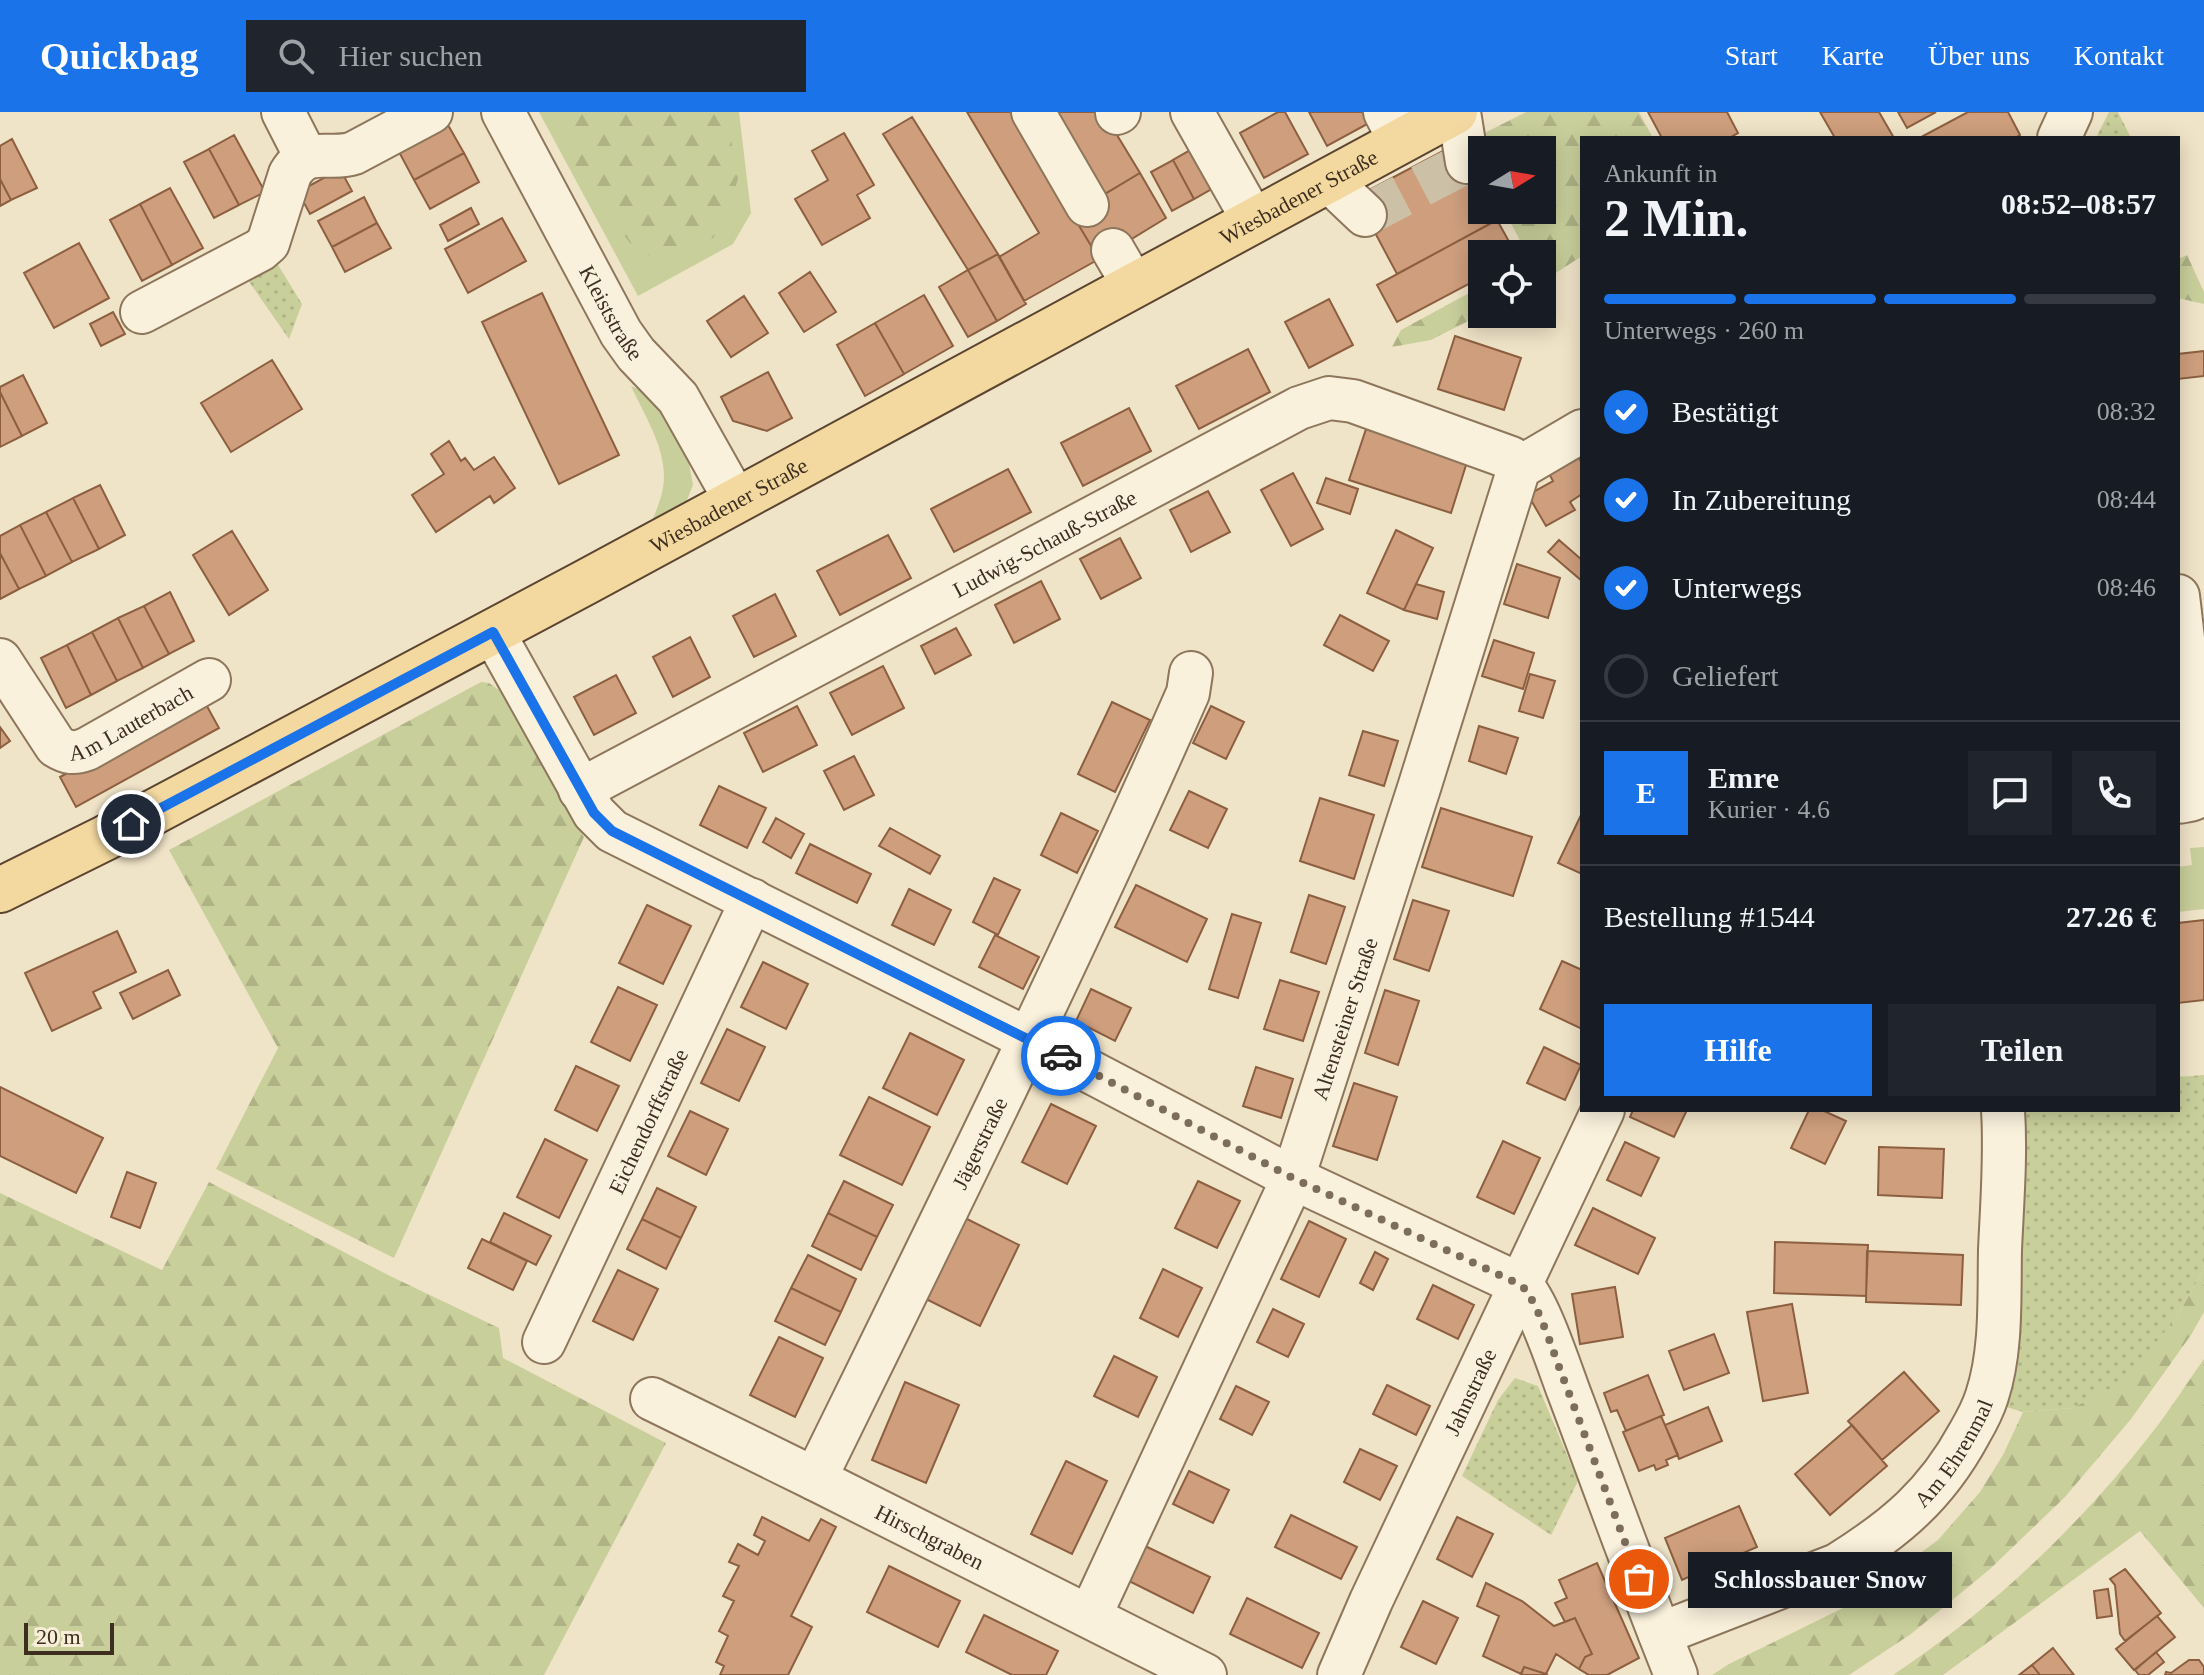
<!DOCTYPE html>
<html lang="de">
<meta charset="utf-8">
<style>
:root{--surface:#171b24;--page:#20242c;--text:#f1f3f6;--muted:#9ea1a6;--line:#363941;--accent:#1a73e8}
body{margin:0;font-family:"Times New Roman",serif;background:var(--page);color:var(--text);height:100vh;display:flex;flex-direction:column;font-size:30px;white-space:nowrap}
*{box-sizing:border-box;margin:0}
p{font-size:26px;color:var(--muted)}
.icon{flex:none;width:44px;height:44px;fill:none;stroke:currentColor;stroke-width:2;stroke-linecap:round;stroke-linejoin:round}
.map{position:relative;flex:1;overflow:hidden}
.sheet{position:absolute;left:1580px;top:24px;width:600px;height:976px;display:flex;flex-direction:column;background:var(--surface);border-radius:0px;box-shadow:0 4px 20px #0003}
.sheet>*{flex:none}
.needle{width:52px;rotate:79deg}
.fabs{position:absolute;left:1468px;top:24px;display:grid;gap:16px}
.fabs a{display:grid;place-items:center;width:88px;height:88px;border-radius:0px;background:var(--surface);box-shadow:0 4px 20px #0003;font-size:40px}
.scale{position:absolute;left:24px;bottom:20px;width:90px;box-sizing:border-box;padding-left:8px;border:4px solid #3d2e20;border-top:0;font-size:22px;line-height:28px;white-space:nowrap;color:#3d2e20;-webkit-text-stroke:6px #f7eed8;paint-order:stroke}
.pin{position:absolute;display:grid;place-items:center;width:68px;height:68px;color:#fff;margin:-34px;border:4px solid #fff;border-radius:50%;box-shadow:0 2px 8px #0007}
.courier{position:absolute;display:grid;place-items:center;width:80px;height:80px;margin:-40px;border:6px solid #1a73e8;border-radius:50%;background:#fff;color:#222;box-shadow:0 2px 10px #0007}
.bubble{position:absolute;height:56px;border-radius:0px;background:var(--surface);box-shadow:0 4px 20px #0003;font-size:26px;font-weight:600;line-height:56px;text-align:center}
.headline em{font-style:normal;font-weight:600}
.headline div{display:flex;flex-direction:column-reverse}
.headline{display:flex;align-items:center;justify-content:space-between;height:136px;padding:0 24px}
h1{font-size:52px;font-weight:600;line-height:60px}
.bar{display:grid;grid-template-columns:repeat(4,1fr);gap:12px 8px;align-content:center;height:96px;padding:0 24px}
.bar i{height:10px;border-radius:6px;background:var(--line)}
.bar .on{background:var(--accent)}
.bar p{grid-column:span 4}
.line{display:flex;align-items:center;gap:20px;padding:0 24px;border-top:2px solid var(--line)}
.line div{flex:1}
.round{display:grid;place-items:center;flex:none;width:84px;height:84px;border-radius:0px;background:var(--page)}
ol{padding:0 24px;list-style:none}
li{display:flex;align-items:center;gap:24px;height:88px}
li p{margin-inline-start:auto}
li .icon{padding:8px;border-radius:50%;background:var(--accent);color:#fff;stroke-width:4}
li:last-child{color:var(--muted)}
li i{width:44px;height:44px;border:4px solid var(--line);border-radius:50%}
.button{display:flex;gap:16px;margin-top:auto;padding:16px 24px}
.button a{flex:1;height:92px;border-radius:0px;background:var(--accent);color:#fff;font-size:32px;font-weight:600;line-height:92px;text-align:center}
.button a+a{background:var(--page);color:var(--text)}
header{display:flex;align-items:center;gap:48px;box-sizing:border-box;height:112px;padding:0 40px;background:var(--accent);color:#fff}
header strong{font-size:38px}
nav{display:flex;gap:44px;margin-inline-start:auto;font-size:28px}
.search{width:560px;height:72px;background:var(--page);display:flex;align-items:center;gap:20px;box-sizing:border-box;padding:0 28px;border-radius:0px;color:var(--muted);font-size:30px}
.map>svg:first-child{display:block}
</style>
<header>
<strong>Quickbag</strong>
<div class="search"><svg class="icon" aria-label="search" viewBox="0 0 24 24"><circle cx="10" cy="10" r="6"/><path d="M15 15l6 6"/></svg>Hier suchen</div>
<nav><a>Start</a><a>Karte</a><a>Über uns</a><a>Kontakt</a></nav>
</header>
<div class="map">
<svg width="2204" height="1563" viewBox="0 0 2204 1563">
<defs>
<pattern id="forest-firs" width="22" height="20" patternUnits="userSpaceOnUse" patternTransform="scale(2)"><rect width="22" height="20" fill="#c9cf9b"/><path d="M5 1l3.5 6h-7zM16 11l3.5 6h-7z" fill="#aeb285"/></pattern>
<pattern id="park-dots" width="8" height="8" patternUnits="userSpaceOnUse" patternTransform="scale(2)"><rect width="8" height="8" fill="#c9cf9b"/><path d="M2 2h.1M6 6h.1" fill="none" stroke="#aeb285" stroke-width="1.8" stroke-linecap="round"/></pattern>
</defs>
<rect width="100%" height="100%" fill="#f0e4c8"/>
<!-- green -->
<path fill="#c9cf9b" d="M539,0h200l12,101 -18,31 -95,52z
M631,274l21,9 25,37 11,26 5,27 -8,20 -34,19c4,-11 10,-24 12,-36 6,-36 -18,-71 -32,-102z
M2204,735v62l-26,3v-45l14,-2 -2,-17z"/>
<!-- forest -->
<path fill="url(#forest-firs)" d="M556,0h170l12,66 -9,34 -16,26 -52,26 -31,-21 -52,-70z
M1526,0h113l14,26h-71v118l-40,26v-28h-15l-23,-44h38v-60h-60l-13,-9z
M2187,143l17,37v12l-26,-6v-39z
M1482,174v28l-51,26 -39,7 9,-17z
M481,570l8,1 10,7 85,147 -190,421 -178,-89 62,-121 -109,-198z
M209,1070l181,94 109,52 4,30 163,85 -122,232h-544v-482l162,77z
M2204,1157v43l-13,23 -60,84 -66,78 -75,72 -79,65 -62,41h-137l17,-11 124,-61 85,-63 42,-48 23,-37 20,-43 50,-4 103,-90z
M2204,1247v249l-64,-77 -197,144h-50c98,-65 186,-149 258,-241 19,-24 35,-50 53,-75z"/>
<!-- park -->
<path fill="url(#park-dots)" d="M2109,0h9l13,26h-35z
M272,143l30,49 -13,35 -46,-66z
M2204,963v194l-28,49 -52,63 -51,27 -50,4 -20,-6 15,-53 5,-243h155v-33z
M1515,1266l23,8 40,95 -27,54 -89,-59 36,-76z"/>
<!-- building -->
<path fill="#cf9f7d" stroke="#8d5f41" stroke-width="2" d="M967,0h44l88,147 -75,42 -25,-44 40,-24z
M1050,0h53l37,61 -39,23z
M1278,0h7l23,42 -44,24 -24,-45z
M1309,0h54l6,11 -42,23z
M1648,0h79l11,21 -9,5h-67z
M1820,0h59l15,26h-59z
M1898,0h38l-29,16z
M1968,0h40l12,23 -5,3h-90l-2,-2z
M912,5l86,137 -30,16 -85,-136z
M448,13l16,28 -50,27 -15,-28z
M844,21l30,52 -17,10 13,23 -48,27 -27,-46 33,-19 -16,-29z
M234,23l31,57 -26,13 -30,-56z
M12,27l25,49 -26,12 -11,-21v-33z
M1458,31l24,47v20h10l5,10 -100,54 -41,-77z
M1194,36l21,39 -21,12 -21,-39z
M209,37l30,56 -25,13 -30,-56z
M464,41l15,29 -49,27 -16,-29z
M1173,48l21,39 -22,12 -21,-39z
M340,57l12,22 -42,23 -12,-22z
M1140,61l26,45 -67,41 -27,-45z
M0,67l11,21 -11,6z
M170,76l33,60 -31,17 -32,-61z
M364,85l13,26 -45,24 -14,-26z
M140,92l32,61 -30,16 -32,-61z
M471,96l8,16 -31,17 -8,-16z
M502,106l24,43 -58,32 -23,-44z
M1497,108l19,34h-34v23l-85,45 -20,-37z
M377,111l14,25 -46,24 -13,-25z
M79,131l30,55 -55,30 -30,-55z
M998,142l28,50 -29,17 -29,-51z
M968,158l29,51 -29,16 -29,-50z
M810,160l26,40 -32,20 -25,-39z
M542,181l77,162 -60,29 -77,-162z
M924,183l29,51 -49,28 -29,-51z
M744,184l24,37 -37,24 -24,-36z
M1329,187l24,46 -44,23 -24,-46z
M113,200l12,22 -24,12 -11,-22z
M875,211l29,51 -39,22 -28,-51z
M1455,224l66,22 -17,52 -66,-21z
M1248,237l22,43 -71,37 -23,-43z
M2204,239v25l-26,3v-25z
M272,248l30,49 -71,43 -30,-49z
M768,260l24,46 -25,13 -34,-10 -12,-24z
M23,263l24,48 -25,13 -22,-44v-5z
M0,280l22,44 -22,11z
M1129,296l22,43 -68,35 -22,-43z
M1366,317l101,33 -16,51 -102,-33z
M449,329l12,20 4,-3 9,12 20,-13 21,31 -21,15 -4,-7 -54,36 -24,-37 32,-21 -13,-20z
M1576,341l6,10v31l-12,8 5,8 -29,16 -18,-31 25,-14 -6,-11z
M1008,357l23,43 -77,40 -23,-43z
M1293,361l30,56 -32,17 -30,-56z
M1326,366l32,11 -8,25 -33,-11z
M100,373l25,50 -26,14 -26,-51z
M1208,379l22,41 -39,20 -21,-42z
M73,386l26,51 -27,13 -26,-50z
M46,400l26,50 -26,14 -26,-51z
M20,413l26,51 -27,13 -19,-36v-17z
M1396,418l37,18 -29,62 -37,-17z
M232,419l36,59 -39,25 -36,-60z
M888,423l23,43 -71,37 -23,-44z
M1120,426l21,40 -40,21 -21,-40z
M1559,428l23,20v21l-34,-29z
M0,441l19,36 -19,10z
M1517,452l43,14 -12,40 -44,-14z
M1041,469l19,38 -46,24 -19,-38z
M1416,472l28,8 -7,27 -33,-9z
M170,480l24,49 -25,13 -25,-48z
M775,482l21,42 -42,21 -21,-41z
M144,494l25,48 -26,14 -25,-50z
M1340,503l49,26 -16,30 -49,-26z
M118,506l25,50 -26,13 -25,-49z
M956,516l15,27 -36,19 -14,-28z
M92,520l25,49 -26,14 -24,-50z
M690,525l20,40 -37,20 -20,-40z
M1494,528l40,13 -11,36 -41,-13z
M67,533l24,50 -25,13 -25,-50z
M883,554l21,42 -52,27 -22,-42z
M1530,562l25,7 -12,37 -24,-7z
M616,563l20,38 -42,22 -20,-38z
M203,587l16,29 -143,79 -16,-30z
M1112,590l38,18 -35,72 -37,-18z
M797,594l20,39 -54,27 -19,-39z
M1211,594l33,16 -18,37 -33,-16z
M1479,614l39,12 -12,36 -37,-13z
M0,615l10,14 -10,7z
M1363,619l35,10 -14,45 -35,-11z
M854,644l20,39 -30,15 -20,-39z
M719,674l47,22 -19,40 -47,-23z
M1189,679l38,18 -19,39 -38,-18z
M1320,686l54,17 -20,64 -54,-18z
M1441,696l91,29 -19,59 -91,-29z
M1061,701l37,18 -21,42 -36,-18z
M1582,701v61l-24,-11z
M776,706l28,16 -13,24 -28,-16z
M890,716l50,28 -10,18 -51,-28z
M810,732l61,30 -14,29 -61,-30z
M994,766l26,12 -22,45 -25,-13z
M1136,773l71,34 -20,43 -72,-35z
M909,777l42,21 -17,35 -42,-20z
M1309,783l36,12 -19,57 -35,-12z
M1413,788l36,11 -20,60 -35,-12z
M647,793l44,21 -28,58 -44,-21z
M1232,802l29,9 -23,75 -29,-9z
M2204,808v80l-26,3v-80z
M117,819l19,41 -43,20 8,16 -49,23 -27,-58z
M995,823l44,22 -16,32 -44,-22z
M1562,849l20,9v59l-42,-20z
M763,850l45,22 -22,45 -45,-22z
M168,858l12,25 -47,24 -13,-26z
M1280,868l39,12 -16,49 -39,-12z
M618,875l39,18 -27,56 -39,-19z
M1091,877l40,19 -16,33 -39,-20z
M1385,878l34,11 -21,64 -33,-12z
M727,917l38,18 -26,54 -38,-18z
M910,921l54,27 -27,55 -54,-27z
M1544,935l37,18 -16,35 -38,-17z
M576,954l43,20 -22,45 -42,-21z
M1256,955l37,12 -12,39 -38,-12z
M1354,971l43,14 -20,63 -44,-14z
M0,975l103,51 -27,55 -76,-37z
M869,985l61,30 -28,58 -62,-30z
M1051,992l45,22 -29,58 -45,-22z
M1633,998h54l-13,27 -44,-20z
M1809,998h13l24,11 -21,43 -34,-16z
M690,999l38,18 -22,46 -38,-19z
M545,1027l42,21 -28,58 -42,-21z
M1503,1029l37,17 -26,56 -37,-17z
M1625,1030l34,16 -18,38 -34,-16z
M1879,1035l65,2 -2,49 -64,-3z
M127,1060l29,11 -16,45 -29,-11z
M844,1069l49,24 -16,32 -49,-24z
M1198,1069l42,20 -23,47 -42,-20z
M657,1076l39,19 -15,31 -39,-19z
M1593,1096l62,30 -17,36 -63,-29z
M504,1101l47,23 -15,29 -46,-23z
M828,1101l49,24 -16,33 -49,-24z
M965,1106l54,27 -39,81 -54,-27z
M642,1107l39,19 -15,31 -39,-20z
M1309,1109l37,18 -27,58 -38,-18z
M482,1127l45,22 -14,29 -45,-22z
M1775,1130l93,3 -2,51 -92,-3z
M1867,1139l96,4 -2,50 -95,-3z
M1375,1140l13,7 -15,31 -13,-7z
M808,1143l48,24 -15,33 -50,-24z
M1163,1157l39,19 -24,49 -38,-19z
M618,1158l40,19 -25,51 -40,-19z
M1433,1173l41,20 -16,34 -41,-20z
M1615,1175l8,50 -43,7 -8,-50z
M791,1176l50,24 -16,33 -50,-24z
M1792,1192l16,89 -45,8 -16,-89z
M1273,1197l31,15 -16,33 -31,-15z
M1714,1222l15,39 -45,17 -15,-39z
M779,1225l44,21 -28,59 -45,-22z
M1114,1244l43,21 -19,40 -44,-21z
M1904,1260l35,39 -57,49 -34,-39z
M1648,1263l16,40 -38,16 -9,-21 -6,2 -7,-19z
M905,1270l54,23 -33,78 -54,-23z
M1387,1273l43,21 -14,29 -43,-21z
M1236,1274l33,16 -17,33 -32,-16z
M1708,1295l14,34 -43,18 -14,-34z
M1661,1304l17,39 -12,5 2,5 -12,5 -2,-5 -15,6 -16,-39z
M1852,1313l35,41 -57,49 -35,-41z
M1360,1337l37,17 -17,34 -36,-18z
M1066,1349l41,20 -35,73 -41,-20z
M1189,1359l40,19 -16,33 -40,-19z
M1739,1394l18,41 -75,33 -17,-42z
M1291,1403l66,32 -16,32 -66,-32z
M762,1405l47,24 12,-22 15,8 -45,89 21,11 -24,48h-68l4,-9 -8,-4 12,-26 -9,-5 15,-30 -11,-5 16,-30 -10,-4 9,-18 20,11 7,-14 -11,-6z
M1457,1405l36,17 -21,43 -35,-18z
M1143,1433l67,32 -17,36 -66,-33z
M1597,1451l42,95 -32,17h-18l-10,-6 6,-12 7,-3 -17,-36 -10,4 -10,-19 12,-5 -8,-18z
M889,1454l71,35 -22,46 -71,-35z
M2125,1457l36,44 -36,28 -5,-7 -5,-49 -5,-6z
M1486,1471l36,18 32,25 21,-8 17,36 -7,3 -6,12 -23,-15 -10,20 -22,-7 -3,7 -38,-18 16,-40 -22,-10z
M2108,1477l4,27 -15,2 -3,-27z
M1247,1486l72,35 -17,35 -72,-34z
M1423,1489l35,17 -22,46 -35,-17z
M984,1503l74,36 -12,24h-34l-46,-23z
M2157,1504l18,21 -41,33 -18,-21z
M2053,1536l21,27h-34l-8,-10z
M2156,1540l8,10 -16,13h-9l-4,-5z
M2189,1548h10l5,7v8h-39l1,-3 5,1z
M2032,1553l8,10h-21z
M1524,1555l22,7 2,1h-27z"/>
<g fill="none" stroke-linecap="round" stroke-linejoin="round">
<!-- minor-tunnel -->
<path stroke="#ccc0a6" stroke-width="42" stroke-dasharray="42 21" stroke-linecap="butt" d="M1365,103l102,-53"/>
<defs>
<g id="minor">
<path d="M283,0l23,45"/>
<path id="s1" d="M503,0l118,221 15,21 42,44 58,103"/>
<path d="M1033,0l54,93"/>
<path d="M1192,0l61,108"/>
<path d="M1385,0l15,29"/>
<path d="M1459,0l8,50"/>
<path d="M1117,1l2,-1"/>
<path d="M2059,26l12,-26"/>
<path d="M1328,68l37,35"/>
<path d="M1113,138l21,36"/>
<path d="M142,200l118,-62 8,-7 22,-69c18,-30 39,-12 64,-21l77,-41"/>
<path d="M2178,484l23,194c-4,11 -13,10 -23,12"/>
<path d="M493,520l101,181 18,18 418,209 263,138 228,107c17,16 38,81 47,105 36,95 70,191 108,285"/>
<path id="s2" d="M0,548l56,86c11,7 18,8 31,3l122,-69"/>
<path id="s3" d="M580,678l719,-382 30,-10 24,3 158,57 8,10"/>
<path id="s4" d="M544,1230l208,-442"/>
<path id="s5" d="M652,1287l163,80 390,196"/>
<path id="s6" d="M815,1367c128,-261 257,-521 373,-786l3,-20"/>
<path id="s7" d="M1090,1504l203,-438 126,-390 100,-320 63,-37"/>
<path id="s8" d="M1660,1522l177,-69c58,-36 99,-70 132,-131 7,-12 14,-25 18,-38 15,-46 12,-98 13,-146 2,-46 6,-94 3,-140"/>
<path id="s9" d="M1339,1563l32,-74 232,-491"/>
</g>
<g id="major">
<path id="s10" d="M0,778l105,-52 481,-256 869,-470"/>
</g>
</defs>
<!-- minor casing -->
<use href="#minor" stroke="#8d765c" stroke-width="46"/>
<!-- major casing -->
<use href="#major" stroke="#5b4430" stroke-width="48"/>
<!-- minor -->
<use href="#minor" stroke="#faf1dc" stroke-width="42"/>
<!-- major -->
<use href="#major" stroke="#f3d9a0" stroke-width="44"/>
</g>
<g fill="none" stroke-linecap="round" stroke-linejoin="round">
<!-- done -->
<path stroke="#7c6e5b" stroke-width="8" stroke-dasharray="0 14.4" d="M1061,944l232,122 228,107c17,16 32,67 41,90 26,68 51,136 77,204"/>
<!-- route -->
<path stroke="#1a73e8" stroke-width="10" d="M131,712l362,-192 101,181 18,18 449,225"/>
</g>
<g text-anchor="middle" dominant-baseline="central" stroke-width="6" stroke-linejoin="round" paint-order="stroke">
<!-- street labels -->
<g font-size="22" fill="#3d2e20" stroke="#f7eed8">
<text stroke="none"><textPath href="#s10" startOffset="1472">Wiesbadener Straße</textPath></text>
<text stroke="none"><textPath href="#s1" startOffset="228">Kleiststraße</textPath></text>
<text stroke="none"><textPath href="#s10" startOffset="824">Wiesbadener Straße</textPath></text>
<text stroke="none"><textPath href="#s3" startOffset="526">Ludwig-Schauß-Straße</textPath></text>
<text stroke="none"><textPath href="#s2" startOffset="186">Am Lauterbach</textPath></text>
<text stroke="none"><textPath href="#s7" startOffset="650">Altensteiner Straße</textPath></text>
<text stroke="none"><textPath href="#s4" startOffset="244">Eichendorffstraße</textPath></text>
<text stroke="none"><textPath href="#s6" startOffset="374">Jägerstraße</textPath></text>
<text stroke="none"><textPath href="#s9" startOffset="312">Jahnstraße</textPath></text>
<text stroke="none"><textPath href="#s8" startOffset="354">Am Ehrenmal</textPath></text>
<text stroke="none"><textPath href="#s5" startOffset="310">Hirschgraben</textPath></text>
</g>
</g>
</svg>
<div class="fabs">
<a><svg class="needle" viewBox="-14 -14 28 28"><path d="M0-13l5 13h-10z" fill="#e53935"/><path d="M0 13l5-13h-10z" fill="#9ea1a6"/></svg></a>
<a><svg class="icon" aria-label="locate" viewBox="0 0 24 24"><circle cx="12" cy="12" r="6"/><path d="M12 2v4M12 18v4M2 12h4M18 12h4"/></svg></a>
</div>
<div class="scale">20 m</div>
<div class="pin" style="left:1639px;top:1467px;background:#ea580c"><svg class="icon" aria-label="bag" viewBox="0 0 24 24"><path d="M5 8h14l-1 12H6zM9 8a3 3 0 0 1 6 0"/></svg></div>
<div class="pin" style="left:131px;top:712px;background:#1f2937"><svg class="icon" aria-label="home" viewBox="0 0 24 24"><path d="M3 11l9-7 9 7M6 9v11h12V9"/></svg></div>
<div class="courier" style="left:1061px;top:944px"><svg class="icon" aria-label="car" viewBox="0 0 24 24"><path d="M5 17H2v-5l4-1 3-4h7l3 4 3 1v5h-3M9 17h6M6 11h13"/><circle cx="7" cy="17" r="2"/><circle cx="17" cy="17" r="2"/></svg></div>
<div class="bubble" style="left:1688px;top:1440px;width:264px">Schlossbauer Snow</div>
<section class="sheet">
<div class="headline"><div><h1>2 Min.</h1><p>Ankunft in</p></div><em>08:52–08:57</em></div>
<div class="bar"><i class="on"></i><i class="on"></i><i class="on"></i><i></i><p>Unterwegs · 260 m</p></div>
<ol>
<li><svg class="icon" aria-label="check" viewBox="0 0 24 24"><path d="M5 12l5 5 9-10"/></svg>Bestätigt<p>08:32</p></li>
<li><svg class="icon" aria-label="check" viewBox="0 0 24 24"><path d="M5 12l5 5 9-10"/></svg>In Zubereitung<p>08:44</p></li>
<li><svg class="icon" aria-label="check" viewBox="0 0 24 24"><path d="M5 12l5 5 9-10"/></svg>Unterwegs<p>08:46</p></li>
<li><i></i>Geliefert</li>
</ol>
<div class="line" style="height:144px"><b class="round" style="background:var(--accent);color:#fff">E</b><div><b>Emre</b><p>Kurier · 4.6</p></div><a class="round"><svg class="icon" aria-label="chat" viewBox="0 0 24 24"><path d="M4 5h16v11H9l-5 4z"/></svg></a><a class="round"><svg class="icon" aria-label="phone" viewBox="0 0 24 24"><path d="M5 4h4l2 5-3 2q2 4 5 5l2-3 5 2v4C11 20 4 13 5 4z"/></svg></a></div>
<div class="line" style="height:104px"><div>Bestellung #1544</div><b>27.26 €</b></div>
<div class="button"><a>Hilfe</a><a>Teilen</a></div>
</section>
</div>
